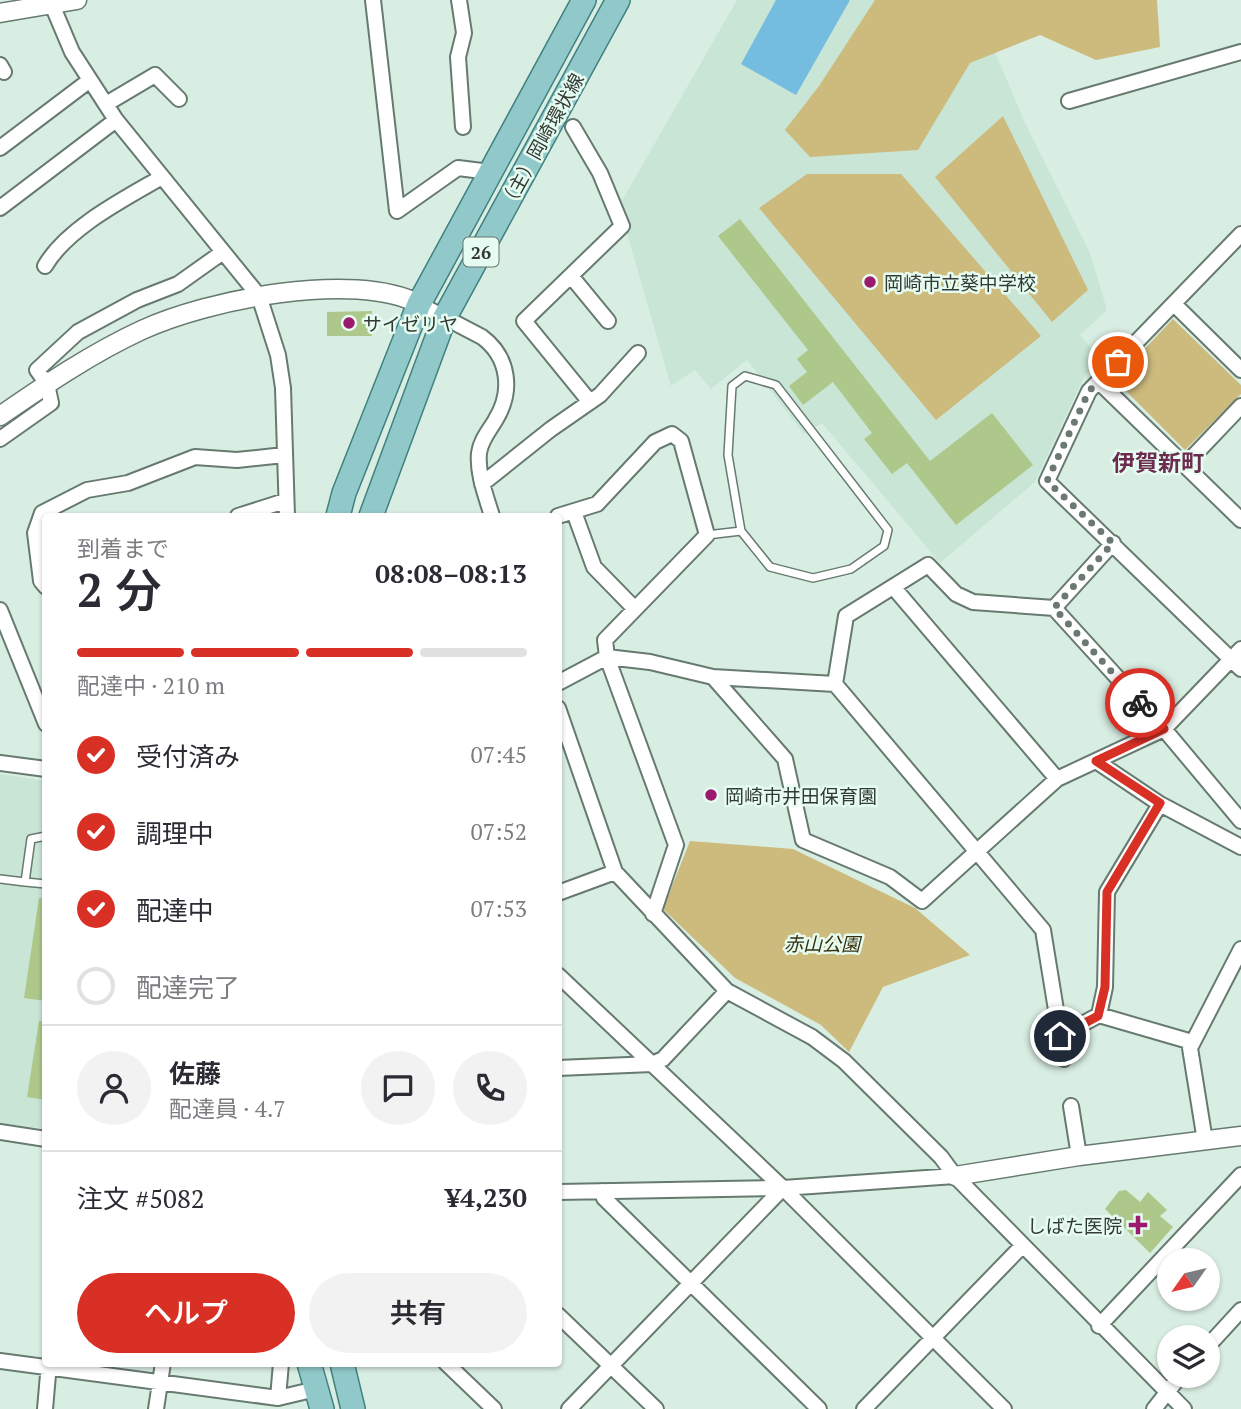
<!DOCTYPE html>
<html lang="ja">
<meta charset="utf-8">
<style>
:root{--surface:#fff;--page:#f2f2f3;--text:#2b2b33;--muted:#7c7c81;--line:#e1e1e2;--accent:#d93025}
body{margin:0;font-family:"PT Serif","Noto Sans JP",serif;background:var(--page);color:var(--text);height:100vh;display:flex;flex-direction:column;font-size:26px;white-space:nowrap}
*{box-sizing:border-box;margin:0}
p{font-size:23px;color:var(--muted)}
.icon{flex:none;width:38px;height:38px;fill:none;stroke:currentColor;stroke-width:2;stroke-linecap:round;stroke-linejoin:round}
.map{position:relative;flex:1;overflow:hidden}
.details{position:absolute;left:42px;top:513px;width:520px;height:854px;display:flex;flex-direction:column;background:var(--surface);border-radius:7px;box-shadow:0 2px 5px #0004}
.details>*{flex:none}
.needle{width:46px;rotate:236deg}
.buttons{position:absolute;left:1157px;top:1248px;display:grid;gap:14px}
.buttons a{display:grid;place-items:center;width:63px;height:63px;border-radius:50%;background:var(--surface);box-shadow:0 2px 5px #0004;font-size:35px}
.pin{position:absolute;display:grid;place-items:center;width:60px;height:60px;color:#fff;margin:-30px;border:4px solid #fff;border-radius:50%;box-shadow:0 2px 7px #0007}
.courier{position:absolute;display:grid;place-items:center;width:70px;height:70px;margin:-35px;border:5px solid #d93025;border-radius:50%;background:#fff;color:#222;box-shadow:0 2px 9px #0007}
.headline em{font-style:normal;font-weight:600}
.headline div{display:flex;flex-direction:column-reverse}
.headline{display:flex;align-items:center;justify-content:space-between;height:119px;padding:0 35px}
h1{font-size:46px;font-weight:600;line-height:52px}
.bar{display:grid;grid-template-columns:repeat(4,1fr);gap:10px 7px;align-content:center;height:84px;padding:0 35px}
.bar i{height:9px;border-radius:5px;background:var(--line)}
.bar .selected{background:var(--accent)}
.bar p{grid-column:span 4}
.line{display:flex;align-items:center;gap:18px;padding:0 35px;border-top:2px solid var(--line)}
.line div{flex:1}
.round{display:grid;place-items:center;flex:none;width:74px;height:74px;border-radius:37px;background:var(--page)}
ol{padding:0 35px;list-style:none}
li{display:flex;align-items:center;gap:21px;height:77px}
li p{margin-inline-start:auto}
li .icon{padding:7px;border-radius:50%;background:var(--accent);color:#fff;stroke-width:4}
li:last-child{color:var(--muted)}
li i{width:38px;height:38px;border:4px solid var(--line);border-radius:50%}
.cta{display:flex;gap:14px;margin-top:auto;padding:14px 35px}
.cta a{flex:1;height:80px;border-radius:42px;background:var(--accent);color:#fff;font-size:28px;font-weight:600;line-height:80px;text-align:center}
.cta a+a{background:var(--page);color:var(--text)}
.map>svg:first-child{display:block}
</style>
<div class="map">
<svg width="1241" height="1409" viewBox="0 0 1241 1409">
<rect width="100%" height="100%" fill="#d9eee3"/>
<!-- built -->
<path fill="#c8e5d5" d="M737,0h236l52,123 65,130 17,57 -27,25 23,26 -18,14 -50,107 -95,81 -118,-140 -18,11 -57,-74 -36,29 -16,-19 -24,16 -52,-180z
M0,774l45,7v348l-45,-6z"/>
<!-- green -->
<path fill="#cdba7d" d="M875,0h282l3,47 -64,13 -56,-25 -70,28 -52,87 -108,7 -25,-27 34,-44z
M1003,116l85,174 -36,32 -117,-145z
M807,174h94l140,162 -105,84 -177,-212z
M1173,319l68,66v9l-56,56 -70,-70z
M690,841l103,8 122,59 55,47 -87,32 -34,65 -28,-27 -86,-47 -72,-69z"/>
<!-- water -->
<path fill="#75bce1" d="M776,0h74l-54,95 -55,-31z"/>
<!-- building -->
<path fill="#adc88a" d="M740,219l190,242 62,-48 41,52 -77,60 -49,-62 -15,11 -28,-35 8,-6 -39,-51 -30,23 -14,-19 18,-14 -10,-13 11,-9 -90,-114z
M372,311v25h-45v-24z
M39,898h7v103l-22,-3z
M39,1021h7v79l-19,-3z
M1126,1190l14,12 8,-10 19,18 -7,6 13,11 -23,26 -45,-44 14,-18z"/>
<g fill="none" stroke-linecap="round" stroke-linejoin="round">
<defs>
<path id="service" d="M707,535l34,-4 -13,-76 4,-69 13,-10 31,9 112,145 -4,16 -33,23 -38,9 -43,-11 -29,-36
M0,879l25,3 6,-43 15,-3
M25,882l21,2"/>
<path id="minor" d="M50,0l22,52 44,68 143,176 19,59 5,33 4,128
M373,0l24,211 61,-43 32,4
M459,0l5,33 -6,24 5,70
M0,65l4,7
M1069,101l172,-49
M106,104l49,-29 24,24
M573,127l27,46 22,53 -98,95 66,81
M0,148l90,-68
M0,208l116,-88
M1241,234l-152,157 -42,90 194,188
M45,266c22,-38 79,-67 117,-89
M571,276l37,45
M419,304l63,33c27,20 31,54 14,82 -6,11 -15,20 -17,34 -2,21 7,43 13,63
M1174,304l67,66
M1099,382l142,138
M0,439l51,-36 -4,-19 -10,-14 41,-38 59,-32 41,-16 45,-32
M1185,465l56,-59
M482,484l69,-55 49,-34 38,-42
M574,512l20,55 41,42
M238,516l47,-15
M558,516l39,-12 58,-62 17,-8 9,7 26,94 -102,105 2,17 69,188 -23,69
M46,587l-5,-6 -6,-48 7,-20 45,-23 41,-7 67,-26 42,3 47,-5
M894,588l163,191
M1054,608l59,-65
M0,610l46,114
M713,677l72,82 18,81 87,37 32,24 135,-122 107,-50 77,-80
M558,683l49,-26 43,5 63,15 122,7 208,246 21,129
M835,684l11,-68 82,-51 28,29 17,8 81,6 110,121 77,92
M558,708l57,164 112,119 85,46 32,24 97,96 14,19 229,233
M1096,761l64,43 81,43
M0,763l46,6
M558,893l57,-21
M558,975l225,213 221,221
M1099,1015l6,-28 2,-95 53,-88
M1060,1036l39,-21 93,27
M558,1068l94,-4 11,-5 64,-68
M1071,1106l8,50
M0,1132l46,7
M1205,1141l-15,-93 51,-99
M602,1191l2,7 215,211
M558,1192l225,-4 172,-12
M558,1315l98,94
M1099,1326l142,-151
M1208,1346l33,-36
M0,1361l278,37 38,-9
M446,1363l48,46
M278,1398l3,-35
M45,1409l4,-46
M156,1409l7,-46
M569,1409l214,-221
M864,1409l158,-163
M1154,1409l26,-33"/>
<path id="tertiary" d="M0,13l77,-13
M0,416c45,-31 92,-63 142,-86 65,-30 212,-60 277,-26
M955,1176l124,-20 162,-20"/>
<path id="primary" d="M338,516l6,-23 75,-189 165,-304
M371,516l73,-197 174,-319
M309,1363l13,46
M342,1363l11,46"/>
</defs>
<!-- service casing -->
<use href="#service" stroke="#677a70" stroke-width="10"/>
<!-- minor casing -->
<use href="#minor" stroke="#677a70" stroke-width="18"/>
<!-- tertiary casing -->
<use href="#tertiary" stroke="#677a70" stroke-width="21"/>
<!-- primary casing -->
<use href="#primary" stroke="#40807f" stroke-width="26"/>
<!-- service -->
<use href="#service" stroke="#fff" stroke-width="7"/>
<!-- minor -->
<use href="#minor" stroke="#fff" stroke-width="14"/>
<!-- tertiary -->
<use href="#tertiary" stroke="#fff" stroke-width="18"/>
<!-- primary -->
<use href="#primary" stroke="#91c9ca" stroke-width="23"/>
</g>
<g fill="none" stroke-linecap="round" stroke-linejoin="round">
<!-- done -->
<path stroke="#6c7973" stroke-width="7" stroke-dasharray="0 12.6" d="M1118,362l-29,29 -42,90 66,62 -59,65 86,95"/>
<!-- route -->
<path stroke="#d93025" stroke-width="9" d="M1060,1036l38,-20 7,-29 2,-95 53,-89 -64,-42 68,-32 -24,-26"/>
</g>
<!-- markers -->
<g fill="#9c1a6d" stroke="#e7fcf0" stroke-width="2.5">
<circle cx="870" cy="282" r="7"/>
<circle cx="349" cy="323" r="7"/>
<circle cx="711" cy="795" r="7"/>
<path d="M1134.5 1214.5h7v7h7v7h-7v7h-7v-7h-7v-7h7z"/>
</g>
<g text-anchor="middle" dominant-baseline="central" stroke-width="5" stroke-linejoin="round" paint-order="stroke">
<!-- shield labels -->
<rect fill="#e7fcf0" stroke="#68746e" stroke-width="2" x="463.5" y="237.5" width="35" height="29" rx="5"/>
<g font-size="18" font-weight="bold" fill="#323a36">
<text x="481" y="252">26</text>
</g>
<!-- street labels -->
<g font-size="19" fill="#323a36" stroke="#e7fcf0">
<text transform="translate(541 141) rotate(-61)">（主）岡崎環状線</text>
</g>
<!-- poi labels -->
<g font-size="19" fill="#323a36" stroke="#e7fcf0" text-anchor="start">
<text x="884" y="282">岡崎市立葵中学校</text>
<text x="363" y="323">サイゼリヤ</text>
<text x="725" y="795">岡崎市井田保育園</text>
<text x="1122" y="1225" text-anchor="end">しばた医院</text>
</g>
<!-- park labels -->
<g font-size="19" font-style="italic" fill="#392f11" stroke="#e7fcf0">
<text x="822" y="943">赤山公園</text>
</g>
<!-- quarter labels -->
<g font-size="23" font-weight="bold" fill="#6b2c4f" stroke="#e7fcf0">
<text x="1158" y="462">伊賀新町</text>
</g>
</g>
</svg>
<div class="buttons">
<a><svg class="needle" viewBox="-14 -14 28 28"><path d="M0-13l5 13h-10z" fill="#e53935"/><path d="M0 13l5-13h-10z" fill="#7c7c81"/></svg></a>
<a><svg class="icon" aria-label="layers" viewBox="0 0 24 24"><path d="M12 4l9 5-9 5-9-5zM3 14l9 5 9-5"/></svg></a>
</div>
<div class="pin" style="left:1118px;top:362px;background:#ea580c"><svg class="icon" aria-label="bag" viewBox="0 0 24 24"><path d="M5 8h14l-1 12H6zM9 8a3 3 0 0 1 6 0"/></svg></div>
<div class="pin" style="left:1060px;top:1036px;background:#1f2937"><svg class="icon" aria-label="home" viewBox="0 0 24 24"><path d="M3 11l9-7 9 7M6 9v11h12V9"/></svg></div>
<div class="courier" style="left:1140px;top:703px"><svg class="icon" aria-label="bike" viewBox="0 0 24 24"><circle cx="6" cy="16" r="4"/><circle cx="18" cy="16" r="4"/><path d="M6 16l4-8h5l3 8M10 8l3 8H6M13 5h3"/></svg></div>
<section class="details">
<div class="headline"><div><h1>2 分</h1><p>到着まで</p></div><em>08:08–08:13</em></div>
<div class="bar"><i class="selected"></i><i class="selected"></i><i class="selected"></i><i></i><p>配達中 · 210 m</p></div>
<ol>
<li><svg class="icon" aria-label="check" viewBox="0 0 24 24"><path d="M5 12l5 5 9-10"/></svg>受付済み<p>07:45</p></li>
<li><svg class="icon" aria-label="check" viewBox="0 0 24 24"><path d="M5 12l5 5 9-10"/></svg>調理中<p>07:52</p></li>
<li><svg class="icon" aria-label="check" viewBox="0 0 24 24"><path d="M5 12l5 5 9-10"/></svg>配達中<p>07:53</p></li>
<li><i></i>配達完了</li>
</ol>
<div class="line" style="height:126px"><a class="round"><svg class="icon" aria-label="person" viewBox="0 0 24 24"><circle cx="12" cy="8" r="4"/><path d="M4 21q1-7 8-7t8 7"/></svg></a><div><b>佐藤</b><p>配達員 · 4.7</p></div><a class="round"><svg class="icon" aria-label="chat" viewBox="0 0 24 24"><path d="M4 5h16v11H9l-5 4z"/></svg></a><a class="round"><svg class="icon" aria-label="phone" viewBox="0 0 24 24"><path d="M5 4h4l2 5-3 2q2 4 5 5l2-3 5 2v4C11 20 4 13 5 4z"/></svg></a></div>
<div class="line" style="height:91px"><div>注文 #5082</div><b>¥4,230</b></div>
<div class="cta"><a>ヘルプ</a><a>共有</a></div>
</section>
</div>
